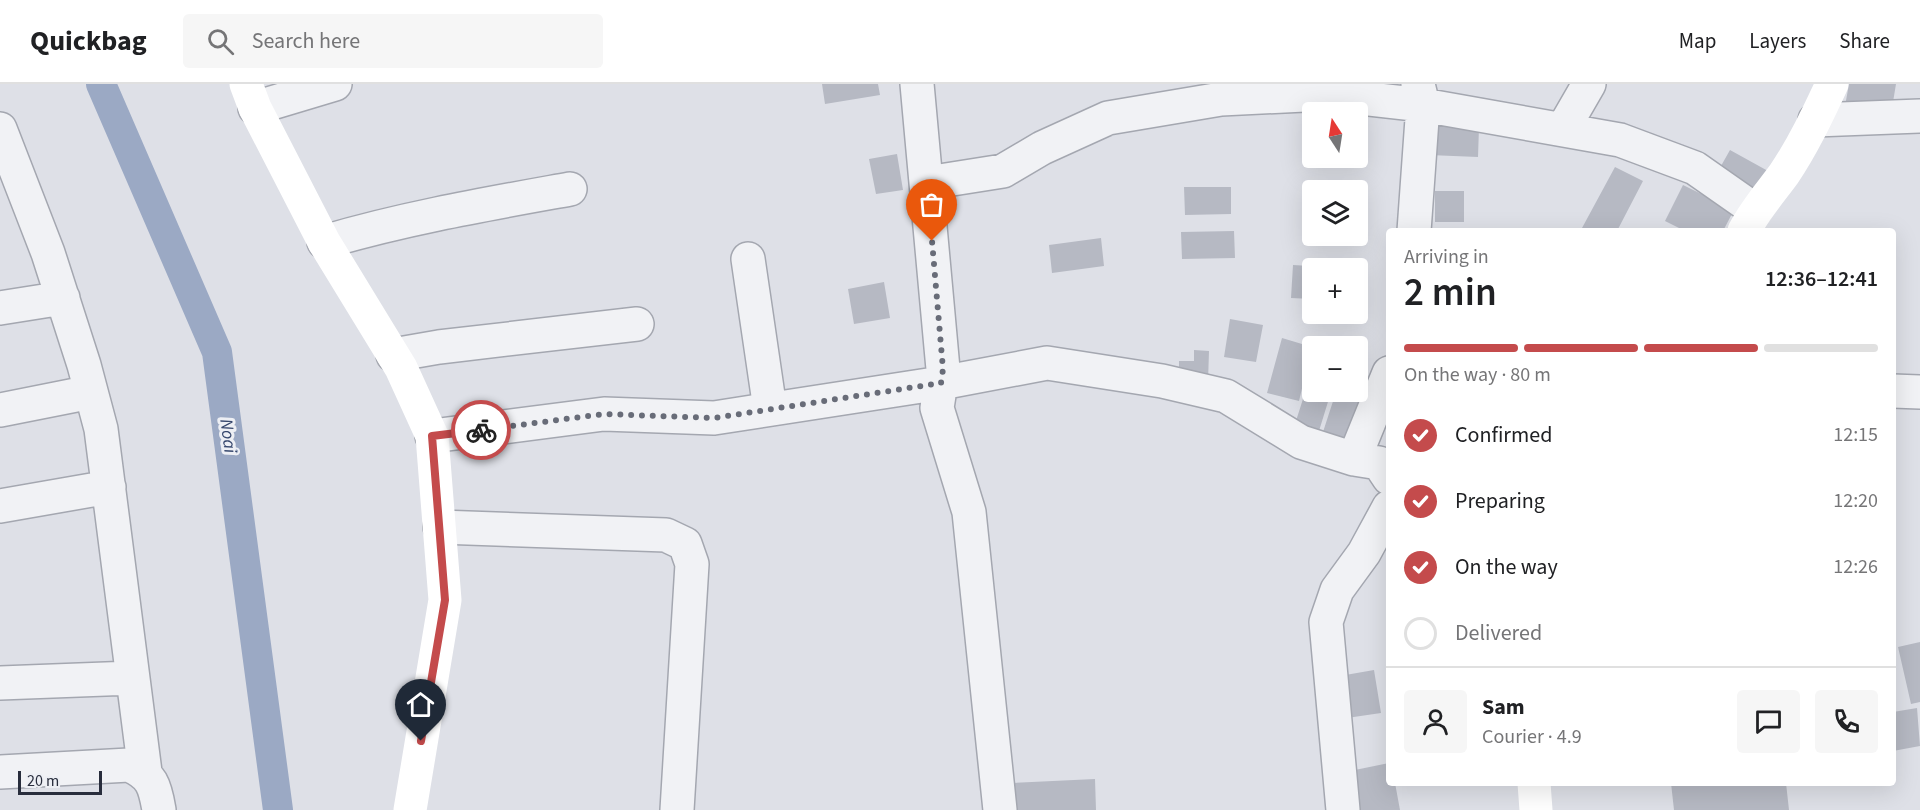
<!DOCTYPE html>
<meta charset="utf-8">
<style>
:root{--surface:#fff;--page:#f6f6f6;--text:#202124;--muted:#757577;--line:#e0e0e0;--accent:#c44b4c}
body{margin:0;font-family:"Source Sans 3",sans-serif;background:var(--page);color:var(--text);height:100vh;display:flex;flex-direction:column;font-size:22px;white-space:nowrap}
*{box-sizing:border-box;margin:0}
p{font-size:20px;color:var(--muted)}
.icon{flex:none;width:33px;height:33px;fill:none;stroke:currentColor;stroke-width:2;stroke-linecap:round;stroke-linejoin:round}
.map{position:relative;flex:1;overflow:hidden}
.details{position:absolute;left:1386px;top:144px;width:510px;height:558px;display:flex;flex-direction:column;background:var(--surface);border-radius:6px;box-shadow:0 6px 24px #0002}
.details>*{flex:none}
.needle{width:39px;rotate:348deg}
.tools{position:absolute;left:1302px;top:18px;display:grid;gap:12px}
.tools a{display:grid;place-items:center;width:66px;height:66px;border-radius:6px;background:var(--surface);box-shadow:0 6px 24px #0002;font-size:30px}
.scale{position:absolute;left:18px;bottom:15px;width:84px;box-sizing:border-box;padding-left:6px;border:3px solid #282d3c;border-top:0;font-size:16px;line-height:21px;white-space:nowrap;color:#282d3c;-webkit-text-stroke:4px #edeff4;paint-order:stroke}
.pin{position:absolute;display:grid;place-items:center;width:51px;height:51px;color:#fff;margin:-62px -26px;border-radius:50% 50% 50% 0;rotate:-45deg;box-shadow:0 0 6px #0007}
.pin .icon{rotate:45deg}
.courier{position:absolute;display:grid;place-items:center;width:60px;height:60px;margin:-30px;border:4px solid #c44b4c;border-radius:50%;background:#fff;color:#222;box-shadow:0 2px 8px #0007}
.headline em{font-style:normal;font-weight:600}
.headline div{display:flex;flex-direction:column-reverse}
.headline{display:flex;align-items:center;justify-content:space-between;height:102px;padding:0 18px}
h1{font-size:39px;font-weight:600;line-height:45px}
.bar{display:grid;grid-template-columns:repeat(4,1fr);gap:9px 6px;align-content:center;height:72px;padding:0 18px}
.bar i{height:8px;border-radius:4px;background:var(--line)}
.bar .on{background:var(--accent)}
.bar p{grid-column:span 4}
.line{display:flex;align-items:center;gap:15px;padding:0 18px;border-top:2px solid var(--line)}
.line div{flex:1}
.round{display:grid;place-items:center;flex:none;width:63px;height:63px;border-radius:6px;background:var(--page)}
ol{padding:0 18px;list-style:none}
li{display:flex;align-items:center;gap:18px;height:66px}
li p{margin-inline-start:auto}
li .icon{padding:6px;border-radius:50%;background:var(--accent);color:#fff;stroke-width:4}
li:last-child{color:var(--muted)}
li i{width:33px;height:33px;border:3px solid var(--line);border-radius:50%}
header{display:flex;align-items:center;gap:36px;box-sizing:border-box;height:84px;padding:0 30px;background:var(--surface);border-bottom:2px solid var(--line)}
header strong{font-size:28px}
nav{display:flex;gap:33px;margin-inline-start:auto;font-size:21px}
.search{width:420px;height:54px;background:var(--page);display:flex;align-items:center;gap:15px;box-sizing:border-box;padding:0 21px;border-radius:6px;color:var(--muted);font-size:22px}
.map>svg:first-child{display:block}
</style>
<header>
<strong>Quickbag</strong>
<div class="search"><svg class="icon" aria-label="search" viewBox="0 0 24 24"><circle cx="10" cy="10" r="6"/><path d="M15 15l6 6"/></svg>Search here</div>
<nav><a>Map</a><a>Layers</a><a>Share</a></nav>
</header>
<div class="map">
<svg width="1920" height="726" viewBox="0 0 1920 726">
<rect width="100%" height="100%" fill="#dee0e7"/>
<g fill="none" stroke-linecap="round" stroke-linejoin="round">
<!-- canal -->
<path stroke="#9ba9c4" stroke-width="30" d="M101,0l116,268 61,458"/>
</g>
<!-- building -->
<path fill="#b6b9c3" d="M822,0h56l2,11 -55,9z
M1849,0h47l-5,30 -46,-8z
M1430,41l49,2 -1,30 -49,-2z
M1730,66l38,21 -14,24 -37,-22z
M897,70l6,36 -27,4 -7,-35z
M1615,83l28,14 -26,50h-30l-5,-3z
M1683,101l51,25 -11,21h-38l-20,-10z
M1184,103h47v27l-46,1z
M1435,107h29v31h-29z
M1234,147l1,27 -53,1 -1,-27z
M1101,154l3,28 -52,7 -3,-28z
M1293,181l34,2v1h-15v31l-21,-1z
M884,198l6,36 -36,6 -6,-35z
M1230,235l33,6 -7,37 -32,-5z
M1282,254l30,9 -13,54 -32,-8z
M1194,266l15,1 -1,31h-29v-21h15z
M1310,293h2v15h19l-12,39 -24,-7z
M1358,303l10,3 -17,51 -28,-9 13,-40h22z
M1920,558v60l-9,2 -13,-57z
M1374,586l7,43 -41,6 -6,-42z
M1917,624l3,38 -27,5v-39z
M1389,679v20h6l5,27h-42l-8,-39z
M1095,695l1,31h-83l-1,-27z
M1671,699h115l3,27h-115z"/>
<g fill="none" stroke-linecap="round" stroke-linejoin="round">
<defs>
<path id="street" d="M917,0l26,285 -6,39 32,104 31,298
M255,24l80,-24
M1815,36l105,-4
M0,45l48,124 36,112 17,64 44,343
M1563,45l26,-45
M927,99l76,-12 39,-23 66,-30 113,-19 104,-5 98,11 197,35 75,28 60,42
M1414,147l9,-126 -5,-21
M324,158c81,-24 163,-38 246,-53
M748,175l22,150
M0,224l63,-10
M393,271l46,-8 198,-23
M1893,307l27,1
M0,326l91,-18
M432,352l172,-22 110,4 227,-35 106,-20 115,18 64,15 75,46 53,17 25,4 10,15
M1354,375l35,-86
M0,422l109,-19
M440,443l226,8 19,9 7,20 -15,246
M0,599l132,-5
M0,688l129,-7c23,10 26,21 30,45
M1343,726l-17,-188 11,-32 27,-37 25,-46"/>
</defs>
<!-- street casing -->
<use href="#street" stroke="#a4a7b0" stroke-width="36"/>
<!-- street -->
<use href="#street" stroke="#f1f2f5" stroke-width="33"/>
<!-- secondary -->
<path stroke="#fff" stroke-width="33" d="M246,0l9,24 69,134 77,126 31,68 13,164 -35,210
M1744,147c11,-21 26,-38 40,-57 19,-28 34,-60 48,-90
M1534,699l2,27"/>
</g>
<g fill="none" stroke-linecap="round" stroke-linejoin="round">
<!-- done -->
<path stroke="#686c78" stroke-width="6" stroke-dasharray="0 10.8" d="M481,346l123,-16 110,4 227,-35 2,-14 -11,-128"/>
<!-- route -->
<path stroke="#c44b4c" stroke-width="8" d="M421,657l24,-141 -13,-164 49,-6"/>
</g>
<g text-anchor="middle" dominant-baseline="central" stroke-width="6" stroke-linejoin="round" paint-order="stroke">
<!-- water labels -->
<g font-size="18" font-style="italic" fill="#36476d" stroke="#edeff4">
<text transform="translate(228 352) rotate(82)">Noai</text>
</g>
</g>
</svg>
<div class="tools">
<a><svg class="needle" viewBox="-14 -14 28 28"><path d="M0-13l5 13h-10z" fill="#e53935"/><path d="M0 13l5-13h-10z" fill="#757577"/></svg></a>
<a><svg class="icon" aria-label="layers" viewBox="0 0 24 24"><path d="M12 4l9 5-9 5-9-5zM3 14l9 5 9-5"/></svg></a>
<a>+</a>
<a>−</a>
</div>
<div class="scale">20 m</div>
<div class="pin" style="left:932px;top:157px;background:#ea580c"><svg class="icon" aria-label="bag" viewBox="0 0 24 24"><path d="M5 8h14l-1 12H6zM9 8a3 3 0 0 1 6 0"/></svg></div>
<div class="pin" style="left:421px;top:657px;background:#1f2937"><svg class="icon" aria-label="home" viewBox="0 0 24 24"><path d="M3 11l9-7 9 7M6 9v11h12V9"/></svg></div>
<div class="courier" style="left:481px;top:346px"><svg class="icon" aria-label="bike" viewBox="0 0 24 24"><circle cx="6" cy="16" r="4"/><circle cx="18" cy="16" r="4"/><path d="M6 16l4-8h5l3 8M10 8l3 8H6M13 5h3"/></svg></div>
<section class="details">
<div class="headline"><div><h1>2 min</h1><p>Arriving in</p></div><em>12:36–12:41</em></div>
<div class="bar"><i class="on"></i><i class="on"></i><i class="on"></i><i></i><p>On the way · 80 m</p></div>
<ol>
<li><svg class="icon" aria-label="check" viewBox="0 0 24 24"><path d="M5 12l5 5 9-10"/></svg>Confirmed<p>12:15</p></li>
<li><svg class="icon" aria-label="check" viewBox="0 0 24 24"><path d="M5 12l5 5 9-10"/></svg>Preparing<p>12:20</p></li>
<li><svg class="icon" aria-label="check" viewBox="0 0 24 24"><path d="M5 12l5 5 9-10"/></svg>On the way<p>12:26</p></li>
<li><i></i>Delivered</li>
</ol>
<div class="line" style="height:108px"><a class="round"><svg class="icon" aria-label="person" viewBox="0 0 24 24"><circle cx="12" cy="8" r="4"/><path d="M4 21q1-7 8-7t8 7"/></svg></a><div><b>Sam</b><p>Courier · 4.9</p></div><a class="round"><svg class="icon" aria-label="chat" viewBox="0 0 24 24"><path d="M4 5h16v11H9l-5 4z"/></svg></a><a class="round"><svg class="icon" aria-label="phone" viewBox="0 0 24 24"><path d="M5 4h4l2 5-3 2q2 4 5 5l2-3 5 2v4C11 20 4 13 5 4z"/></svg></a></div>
</section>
</div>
